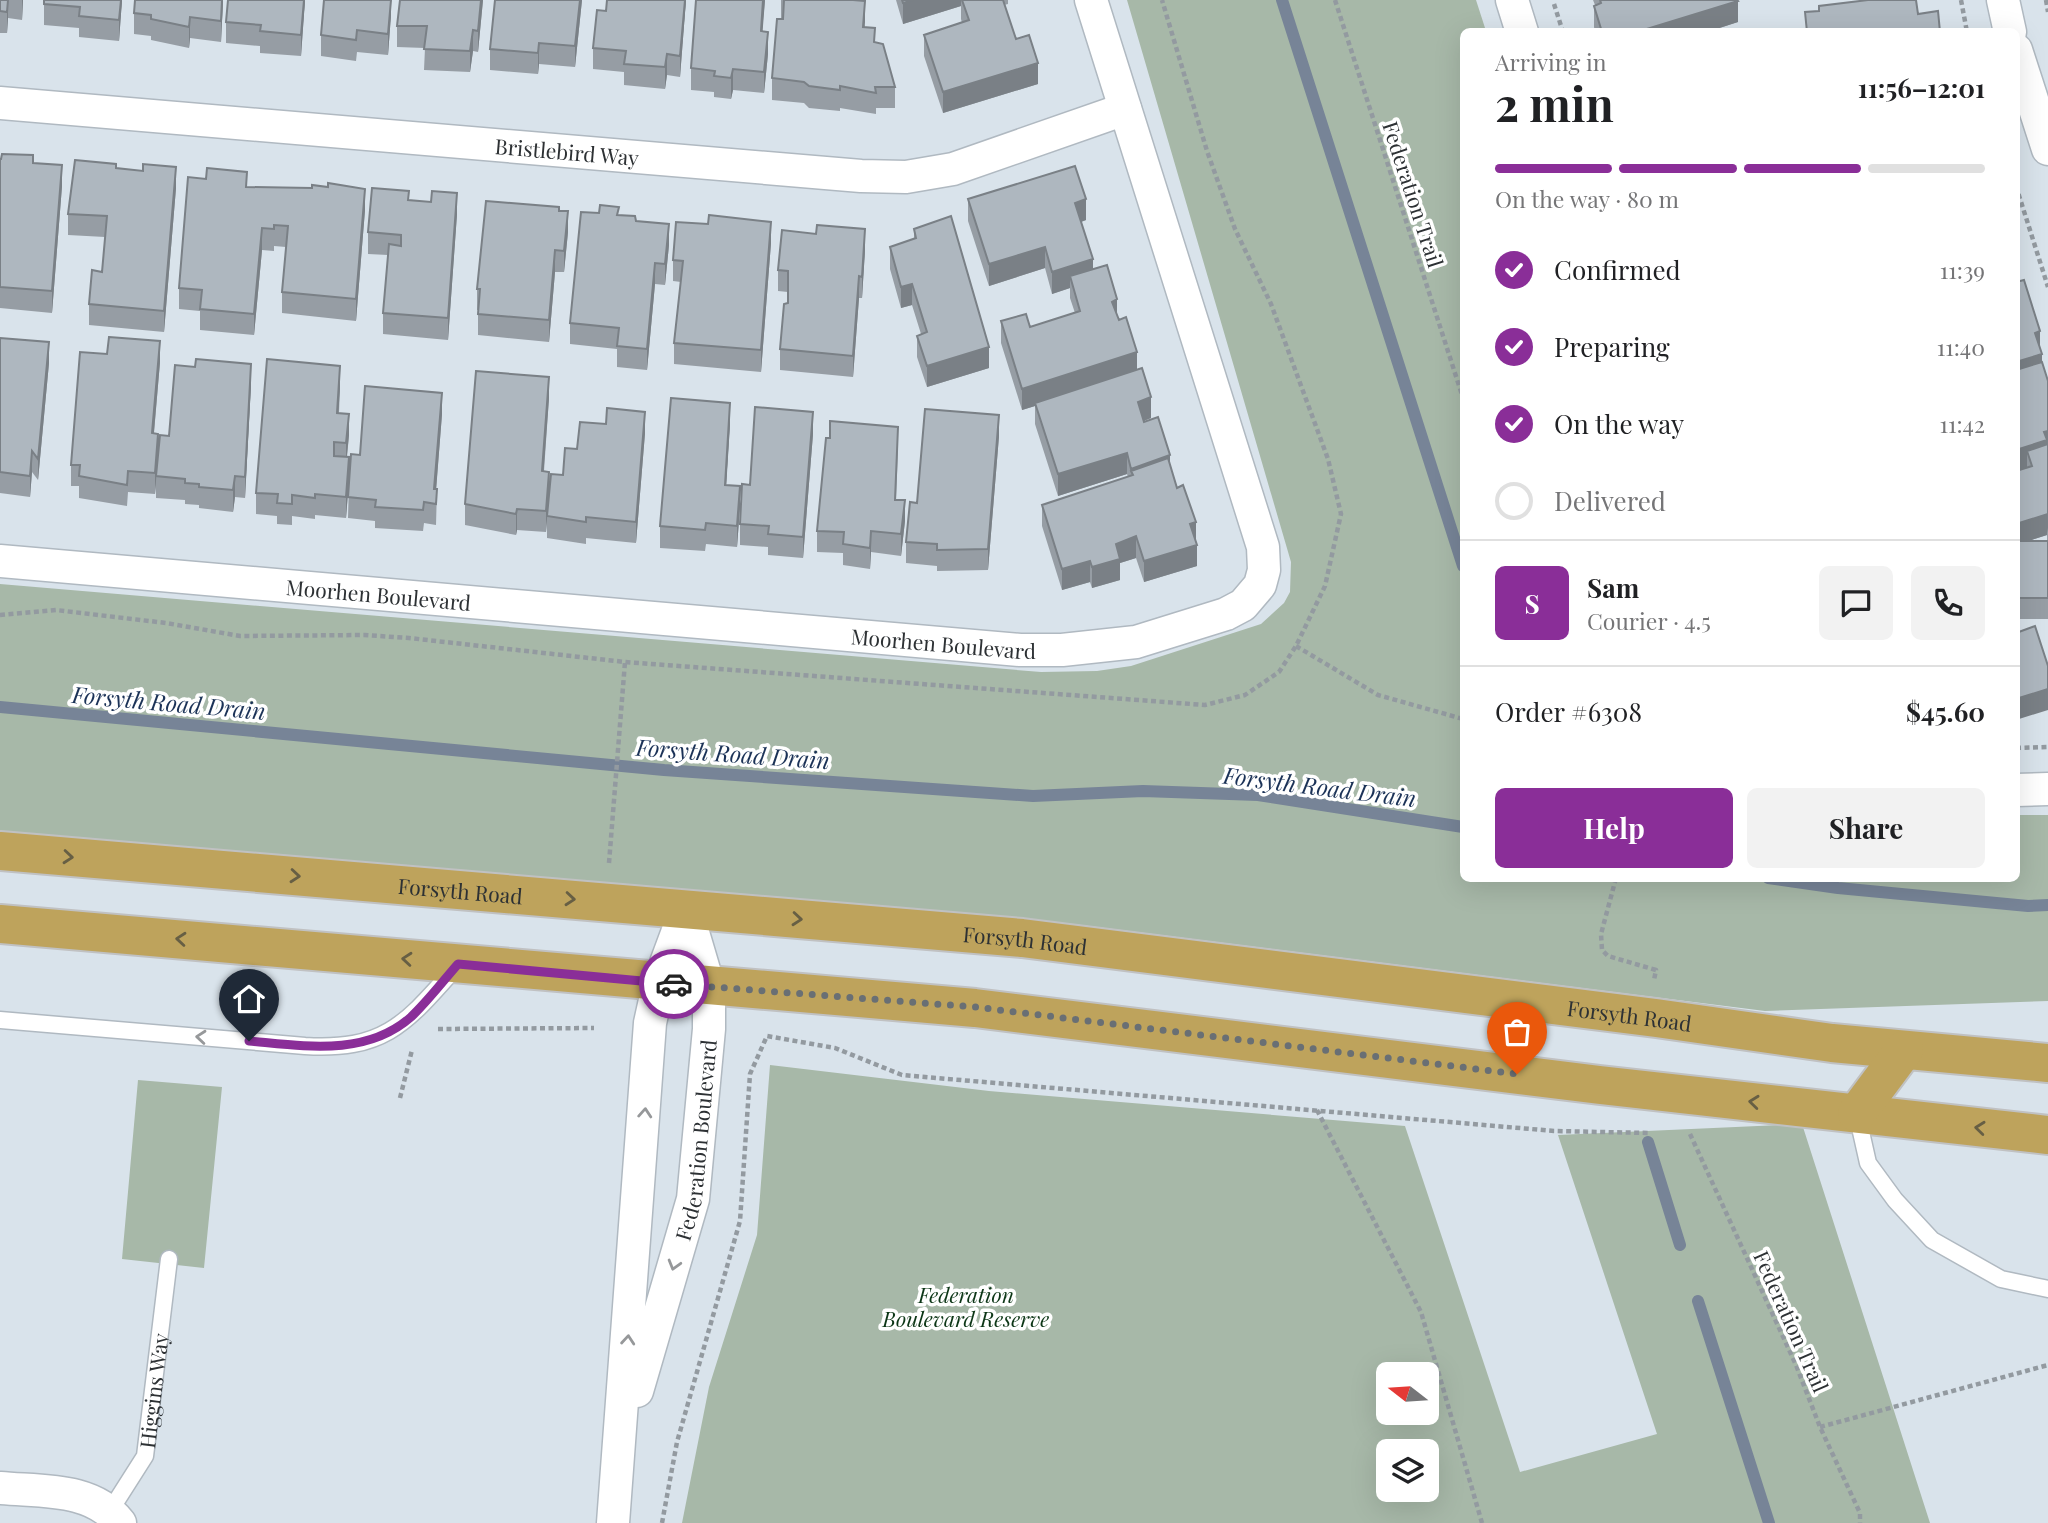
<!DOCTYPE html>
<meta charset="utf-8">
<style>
:root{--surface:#fff;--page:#f2f2f2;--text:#202124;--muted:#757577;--line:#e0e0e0;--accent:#8a2e98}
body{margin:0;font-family:"Playfair Display",serif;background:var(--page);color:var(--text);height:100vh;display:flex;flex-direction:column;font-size:26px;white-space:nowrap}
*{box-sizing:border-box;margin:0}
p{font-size:23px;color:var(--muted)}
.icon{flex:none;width:38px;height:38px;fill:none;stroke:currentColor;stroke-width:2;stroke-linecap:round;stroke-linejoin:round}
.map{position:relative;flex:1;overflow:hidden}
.details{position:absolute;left:1460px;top:28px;width:560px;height:854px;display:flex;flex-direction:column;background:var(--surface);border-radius:10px;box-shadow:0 7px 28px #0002}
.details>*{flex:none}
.needle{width:46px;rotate:287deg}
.buttons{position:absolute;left:1376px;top:1362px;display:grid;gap:14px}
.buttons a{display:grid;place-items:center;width:63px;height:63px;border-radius:10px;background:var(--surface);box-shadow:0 7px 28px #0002;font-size:35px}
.pin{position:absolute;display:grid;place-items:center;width:60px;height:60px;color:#fff;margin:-72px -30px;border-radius:50% 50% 50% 0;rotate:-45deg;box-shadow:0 0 7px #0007}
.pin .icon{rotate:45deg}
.courier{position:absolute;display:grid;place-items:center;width:70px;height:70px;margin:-35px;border:5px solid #8a2e98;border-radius:50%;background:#fff;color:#222;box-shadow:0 2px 9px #0007}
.headline em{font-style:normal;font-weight:700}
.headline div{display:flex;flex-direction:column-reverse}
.headline{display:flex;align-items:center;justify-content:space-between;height:119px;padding:0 35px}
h1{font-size:46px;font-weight:700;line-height:52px}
.bar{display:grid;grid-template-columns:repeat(4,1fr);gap:10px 7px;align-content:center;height:84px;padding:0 35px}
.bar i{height:9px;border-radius:5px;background:var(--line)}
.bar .current{background:var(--accent)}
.bar p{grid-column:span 4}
.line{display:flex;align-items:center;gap:18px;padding:0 35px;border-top:2px solid var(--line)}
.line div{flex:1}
.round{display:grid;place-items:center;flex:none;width:74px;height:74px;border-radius:10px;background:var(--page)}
ol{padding:0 35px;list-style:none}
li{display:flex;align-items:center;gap:21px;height:77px}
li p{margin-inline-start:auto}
li .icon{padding:7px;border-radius:50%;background:var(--accent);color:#fff;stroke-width:4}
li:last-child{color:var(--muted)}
li i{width:38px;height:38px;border:4px solid var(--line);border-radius:50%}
.primary-button{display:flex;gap:14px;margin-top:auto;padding:14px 35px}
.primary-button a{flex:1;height:80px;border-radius:10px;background:var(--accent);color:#fff;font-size:28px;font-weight:700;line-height:80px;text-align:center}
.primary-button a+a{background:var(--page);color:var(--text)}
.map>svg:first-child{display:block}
</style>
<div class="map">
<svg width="2048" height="1523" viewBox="0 0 2048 1523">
<rect width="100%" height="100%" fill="#d9e3eb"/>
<!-- green -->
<path fill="#a7b8a8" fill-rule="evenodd" d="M1127,0h349l10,31 -23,1v846h553v-63h32v186l-283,10 -692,-87 -1073,-93v-247l1041,88 56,-1 34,-5 130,-42 23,-21 6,-11 1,-30z
M770,1065l219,26 416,35 115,346 137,-38 -99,-299 244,-11 128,399h-1248l27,-136 48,-152zM1388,1374h38v38h-38zM1388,1451h38v38h-38z
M138,1080l84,7 -18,181 -82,-9z"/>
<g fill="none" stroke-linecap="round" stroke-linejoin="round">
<!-- stream -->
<path stroke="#778497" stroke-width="12" d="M1282,0l181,566
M0,707l664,63 369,26 110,-5 115,4 205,32
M1768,878l70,10 190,18 20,-1
M1648,1142l32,103
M1698,1301l71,222"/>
<defs>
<g id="lane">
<path d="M0,1020l305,26c81,5 102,-24 152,-80"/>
<path d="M1857,1114l11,49 27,37 37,40 69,39 47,10"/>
<path id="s1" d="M110,1511l35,-55 24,-197"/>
</g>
<g id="street">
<path d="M1512,0l10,32"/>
<path d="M2003,0l7,32"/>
<path d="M2016,50l32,99"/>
<path id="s2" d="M0,103l861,73 45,1 47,-8 172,-60"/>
<path id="s3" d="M0,561l1020,89h42l74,-8 90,-28 17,-9 17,-20 4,-15 -1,-23 -172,-547"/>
<path d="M2016,790l32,-1"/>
<path id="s4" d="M637,1391l56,-192 16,-170v-42l-23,-78"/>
<path d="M0,1488c42,4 92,-1 120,35"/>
<path d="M613,1523l37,-500 9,-41 27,-73"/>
</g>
<g id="highway">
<path id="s5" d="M0,851l1022,87 634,80 176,25 216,20"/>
<path d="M0,924l975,84 625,77 448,50"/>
<path d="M1857,1113l47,-63"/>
</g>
</defs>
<!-- lane casing -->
<use href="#lane" stroke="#b0b9c1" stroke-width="19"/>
<!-- street casing -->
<use href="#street" stroke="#b0b9c1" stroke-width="35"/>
<!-- highway casing -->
<use href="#highway" stroke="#c0c1c2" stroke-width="42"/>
<!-- path -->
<path stroke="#939aa0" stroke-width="4.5" stroke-dasharray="5 3.5" stroke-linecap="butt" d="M1335,0l128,398
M1961,0l6,32
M2046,0l2,12
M1554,4l9,28
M2016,186l32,101
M0,615l56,-5 110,13 74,13 124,-1 45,3 216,24 580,43 40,-10 34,-23 17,-26 29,-60 16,-72 -13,-55 -57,-155 -36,-75 -28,-78 -45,-151
M1296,646l82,49 85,24
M2016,748l32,-1
M609,863l16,-201
M1616,878l-15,56 1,16 6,6 48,14 -2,10
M438,1029l156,-1
M400,1098l12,-48
M1317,1110l104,202 61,211
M1690,1134l106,231 24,62 40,86v10
M1820,1427l228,-62
M662,1523l15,-81 63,-221 10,-147 17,-38 68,12 67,27 652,56 95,2"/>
<!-- lane -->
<use href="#lane" stroke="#fff" stroke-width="16"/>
<!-- street -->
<use href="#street" stroke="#fff" stroke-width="32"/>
<!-- highway -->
<use href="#highway" stroke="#bea35c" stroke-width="38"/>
</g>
<!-- wall -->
<path fill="#969da4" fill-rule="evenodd" d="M0,0h23l-1,20 -14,-2 -1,15h-7z
M44,0h78l-3,41 -40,-4v-9l-35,-3z
M223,0l-2,42 -31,-4 -1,10 -38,-8v-4l-17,-2v-21z
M305,0l-4,56 -41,-3v-7l-34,-3v-21z
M400,0h83l-5,52 -5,-1 -3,21 -46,-2 1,-22 -28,-1v-21z
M582,0l-7,67 -36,-3 -1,10 -48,-4v-21z
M607,0h79l-6,77 -13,-2 -2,14 -41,-4v-13l-31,-3v-21l13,-37z
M765,0l-3,31 6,23 -4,39 -31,-3 -2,9 -17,-2v-5l-23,-2v-22z
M781,0h74l10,27 10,15 20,45v21h-19v6l-36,-6v3l-31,-3 -5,-5 -32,-3v-22l9,-59z
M896,0h112v4l-4,1 12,34 22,45 -95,29 -19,-57v-21l38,-12 -1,-4v-13l-58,18z
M1593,0h144l1,22 -31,10h-112l-1,-5v-21l1,-1z
M391,15l-3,40 -31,-3 -1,9 -35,-5v-21z
M0,159l33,4 29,23 -10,127 -52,-5z
M116,168l60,20 -12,144 -75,-7v-21l13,-32 3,-35 -37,-2v-21z
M247,187l118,23 -9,111 -74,-8v-21l4,-45 -12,-1v5l-12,-1 -8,85 -54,-5v-19l-21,-2v-21z
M968,199l118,21 -5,2 12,47 24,46 20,55 14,48 -7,3 26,45 26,75 1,25 -53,16 -8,-24 -16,5v17l-28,8 -2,-6 -28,8 -20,-64v-21l86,-28 -1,-3 -69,22 -23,-72v-18l-13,4 -21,-67v-22l29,6 45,-14 -5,-15v-10l-18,6 -7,-26 -56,18 -21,-65z
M409,200l48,14 -9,126 -65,-6v-21l5,-58 -20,-1v-22z
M559,211l9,21 -4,40h-9l-6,70 -71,-7v-25h-1v-21z
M619,215l17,6 33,24 -4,40 -10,-1 -8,86 -30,-3v-18l-47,-5v-21z
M914,229l75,139 -62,19 -10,-30v-21l4,-2 -9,-29 -11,3 -11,-39v-22l24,-8z
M771,243l-10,129 -87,-8v-21l7,-61 -8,-1v-21z
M865,250l-3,48h-3l-6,79 -73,-7v-21l8,-46v-11l-10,-1v-21z
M0,338l49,25 -11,117 -6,-8 -2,25 -30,-4z
M2040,349l2,13 6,19v238h-31l-1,-148zM2047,535v6h-19z
M160,362l-6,71 4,17 11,-14 82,-51 -6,113 -10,-1 -2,15 -34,-4v-3l-14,-1v-4l-29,-2v-14l-1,10 -27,-2 -1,14 -48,-8v-12h-8v-21z
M340,387l-1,26 10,22 -2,22 2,20 11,-22 82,-41 -6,75h1l-1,36 -12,-2 -1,8 -48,-3v-7l-27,-3 1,-35 -3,35 -31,-3v4l-23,-3v9l-15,-1v-8l-21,-2v-21z
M549,398l-5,73 5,22 14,-18 14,-26 68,-16 -9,110 -50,-5v6l-39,-6v-19l-1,13 -29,-2 -1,5 -51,-10v-21z
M730,424l-4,61 14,22 -3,40 -31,-3 -1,7 -45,-3v-22z
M813,434l-10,124 -35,-3v-8l-28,-2v-21l10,-39z
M999,436l-11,134 -51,1v-5l-31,-3v-21l11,-39z
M898,448l-2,52 9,21 -4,35 -30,-4 -1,17 -27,-4v-12l-26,-1v-21z
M2035,626l-16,93 -3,-8v-78z"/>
<!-- shaded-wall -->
<path fill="#7a8086" d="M8,0v18l-1,15v-21z
M22,0h1l-1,20z
M121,0h1l-3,41v-21z
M222,0h1l-2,42v-21z
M304,0h1l-4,56v-21z
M391,0v15l-3,40v-21z
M481,0h2l-5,52v-21z
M580,0h2l-7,67v-21z
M685,0h1l-6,77v-21z
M763,0h2l-4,52v-21z
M913,0h48v6l-58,18v-21z
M865,1v21l-2,26v-21z
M1738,1v21l-31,10h-70z
M190,17v21l-1,10v-21z
M473,30v21l-3,21v-21z
M768,32v22l-4,39v-21z
M539,43v21l-1,10v-21z
M667,54v21l-2,14v-22z
M1038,63v21l-95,29v-21z
M733,69v21l-2,9v-21z
M62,165v21l-10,127v-22z
M176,167v21l-12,144v-21z
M365,189v21l-9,111v-22z
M457,193v21l-9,126v-22z
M1086,199v21l-11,4v-21z
M568,211v21l-4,40v-21z
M771,222v21l-10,129v-22z
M669,224v21l-4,40v-21z
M262,228v22l-8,85v-21z
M865,229v21l-3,48v-21z
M1045,247v21l-56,18v-22z
M555,250v22l-6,70v-22z
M1093,259v21l-23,-4v12l-18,6v-22z
M2018,259v22h-2v-21z
M655,263v21l-8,86v-21z
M859,276v22l-6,79v-21z
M912,284v21l-11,3v-21z
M1117,299v21l-5,-18z
M2040,331v21l-5,-19z
M160,341v21l-8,92v-21z
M49,342v21l-11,117v-21z
M989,347v21l-62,19v-21z
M1137,352v21l-102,30v3l-13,4v-21z
M2042,354v21l-26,8v-21z
M251,364v21l-6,113v-21z
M340,366v21l-3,47v-21z
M549,377v21l-7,94v-21z
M442,393v21l-7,90 -1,-15z
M1151,397v21l-13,5v-21z
M730,403v21l-5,82v-21z
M645,412v21l-9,110v-21z
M813,412v22l-10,124v-21z
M349,414v21l-3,29v-21z
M999,415v21l-11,134v-21z
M2048,431v21l-21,-1v16l-11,4v-21l28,-18z
M158,434v21l-3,39v-21z
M32,451v21l-2,25v-21z
M1127,453v21l-69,22v-22z
M1170,455v21l-37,-1 -2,-4v19v-21z
M349,457v21l-3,40v-21z
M549,472v21l-3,39v-21z
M235,476v21l-2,15v-22z
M740,486v21l-3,40v-21z
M905,500v21l-4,35v-22z
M517,509v21l-1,5v-21z
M2048,514v19l-1,-5v7l-31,10v-21z
M1196,522v22l-6,-20z
M871,531v21l-1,17v-21z
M1136,536v22l-16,5v17l-28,8v-21l24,-23z
M1197,545v21l-53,16v-21z
M1090,561v21l-28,8v-21z
M2048,689v21l-29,9v-21z"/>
<!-- building -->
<path fill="#aeb7bf" stroke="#7a8086" stroke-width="2" d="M0,0h8l-1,12 -7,-1z
M44,0h77l-2,20 -40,-4 1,-9 -36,-3z
M135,0h87l-1,21 -31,-4 -1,10 -38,-8v-4l-17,-2z
M228,0h76l-3,35 -41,-4 1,-6 -35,-3z
M324,0h67l-3,34 -31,-4 -1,10 -35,-5z
M400,0h81l-3,31 -5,-1 -3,21 -46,-2 3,-23h-30z
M495,0h85l-5,46 -36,-3 -1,10 -48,-4z
M607,0h78l-5,56 -13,-2 -2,13 -41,-3 2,-13 -33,-3 4,-38 9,1z
M696,0h67l-2,31 7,1 -4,40 -31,-3 -2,9 -17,-2 1,-5 -24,-3z
M784,0h69l12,1 -2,26 12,1 -1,14 9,2 12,43h-20l1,6 -36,-7v4l-31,-4 -5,-4 -32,-4 5,-59h6z
M902,0h11l-10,3z
M962,0h41l13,39 13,-4 9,28 -95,29 -19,-57 45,-15z
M1600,0h137l1,1 -101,31h-35l-8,-26 7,-3z
M1868,0h48l2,14 20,-3 2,21h-133l-2,-20 14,-1v-5z
M2,154l31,1v8l29,2 -10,126 -52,-4v-128h1z
M75,160l41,4v4l27,3v-7l33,3 -12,144 -75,-7 3,-34 10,2 5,-56 -39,-2z
M1075,166l11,33 -11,4 18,56 -41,13 -7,-25 -56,17 -21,-65z
M207,168l40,4 -1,15 66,1v-3l16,2v-4l37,6 -9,110 -74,-7 6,-66 -14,-1v4l-12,-1 -8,86 -54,-5 2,-19 -23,-2 9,-111 18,2z
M372,188l37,3 -1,9 23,2 1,-11 25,2 -9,125 -65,-5 6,-69 12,2v-11l-33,-3z
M486,201l73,6v4h9l-4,40 -9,-1 -6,70 -71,-6 2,-25h-3z
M600,205l19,2 -2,8 18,1 1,5 33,3 -4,40 -10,-1 -8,86 -30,-3 2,-18 -49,-5 11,-111 18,1z
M709,215l62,7 -10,128 -87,-7 9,-82 -10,-1 3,-38 32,2z
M951,216l38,131 -62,19 -10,-30 10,-4 -15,-48 -11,3 -11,-40 26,-9 -2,-9z
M817,225l48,4 -3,48 -3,-1 -6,80 -73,-7 4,-45 4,-1v-32l-10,-1 4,-40 34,4z
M1107,265l10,34 -5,3 7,18 7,-3 11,35 -115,37 -21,-68 25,-7 4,13 50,-16 -10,-35z
M2024,280l16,51 -5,2 7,21 -26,8v-80z
M109,337l51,4 -8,92 6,1 -3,39 -27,-2 -1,14 -48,-9 1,-11h-9l9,-113 27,2z
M0,338l49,4 -11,117 -6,-8 -2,25 -30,-4z
M196,359l55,5 -6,113 -10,-1 -2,14 -34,-3v-3l-14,-1v-4l-29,-3 4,-41 9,1 6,-71 20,2z
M267,359l73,7 -3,47 12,1 -3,29 -12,-1v14l15,1 -3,40 -31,-3v4l-23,-3v9l-15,-1 1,-9 -22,-1z
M2042,362l6,19v50l-4,1 3,8 -31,10v-80z
M1142,368l9,29 -13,5 6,20 14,-5 12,38 -39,14 -4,-16 -69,21 -23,-71z
M476,371l73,6 -7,94 7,1 -3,39 -29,-2 -1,5 -51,-10z
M365,386l77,7 -8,96h3l-1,15 -12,-2 -1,8 -48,-3 1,-7 -28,-3 3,-43 9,1z
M671,398l59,5 -5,82 15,1 -3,40 -31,-3 -1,7 -45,-4z
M755,407l58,5 -10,125 -35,-3 1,-8 -29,-2 2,-40 8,1z
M607,408l38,4 -9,110 -50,-5v5l-39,-6 4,-42 12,1 2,-27 12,1 3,-27 26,2z
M925,409l74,6 -11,134 -51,1v-6l-31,-2 4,-40 7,1z
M830,421l68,6 -3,73h10l-4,34 -30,-3 -1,17 -27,-4 1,-12 -27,-1 9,-93h4z
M2048,444v70l-32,10v-53l16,-5 -5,-15z
M1168,458l9,30 6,-3 13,37 -6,2 7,21 -53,16 -8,-25 -20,8 4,15 -28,8 -2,-6 -28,8 -20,-64 91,-30 -2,-4z
M2017,541h31v57h-31z
M2035,626l13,40v23l-29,9 -3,-8v-57z"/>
<!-- one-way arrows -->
<defs><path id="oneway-chevron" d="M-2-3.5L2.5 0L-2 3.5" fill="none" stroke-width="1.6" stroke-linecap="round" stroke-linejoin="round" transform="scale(1.75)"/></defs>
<g stroke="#675f44">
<use href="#oneway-chevron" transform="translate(68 857) rotate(5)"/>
<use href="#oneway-chevron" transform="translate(295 876) rotate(5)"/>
<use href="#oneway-chevron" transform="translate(570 899) rotate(5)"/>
<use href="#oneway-chevron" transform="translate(797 919) rotate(5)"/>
<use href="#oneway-chevron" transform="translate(181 939) rotate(-175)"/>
<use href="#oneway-chevron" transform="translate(407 959) rotate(-175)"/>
<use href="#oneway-chevron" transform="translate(1754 1102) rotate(-174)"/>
<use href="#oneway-chevron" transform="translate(1980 1128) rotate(-174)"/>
</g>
<g stroke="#96989a">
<use href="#oneway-chevron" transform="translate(201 1037) rotate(-175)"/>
<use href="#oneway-chevron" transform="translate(645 1113) rotate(-86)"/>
<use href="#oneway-chevron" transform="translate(674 1265) rotate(106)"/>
<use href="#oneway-chevron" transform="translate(628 1340) rotate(-85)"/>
</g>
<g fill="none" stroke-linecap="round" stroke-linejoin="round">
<!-- done -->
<path stroke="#696f74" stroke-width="7" stroke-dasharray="0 12.6" d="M674,984l301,23 542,67"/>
<!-- route -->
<path stroke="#8a2e98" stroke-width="9" d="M249,1041c55,5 117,16 162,-24 17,-16 32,-36 47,-53l216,20"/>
</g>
<g text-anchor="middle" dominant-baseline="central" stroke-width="7" stroke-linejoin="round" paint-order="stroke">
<!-- street labels -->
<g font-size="21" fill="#2d3134" stroke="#fff">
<text stroke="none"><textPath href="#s2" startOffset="569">Bristlebird Way</textPath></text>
<text transform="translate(1414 194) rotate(72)">Federation Trail</text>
<text stroke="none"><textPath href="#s3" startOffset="380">Moorhen Boulevard</textPath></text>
<text stroke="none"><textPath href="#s3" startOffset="947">Moorhen Boulevard</textPath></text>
<text stroke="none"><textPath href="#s5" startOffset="462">Forsyth Road</textPath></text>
<text stroke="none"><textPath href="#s5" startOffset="1029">Forsyth Road</textPath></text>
<text stroke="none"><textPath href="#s5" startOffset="1638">Forsyth Road</textPath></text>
<text stroke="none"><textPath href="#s4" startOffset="259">Federation Boulevard</textPath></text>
<text transform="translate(1792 1321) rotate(66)">Federation Trail</text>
<text stroke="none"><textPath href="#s1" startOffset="131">Higgins Way</textPath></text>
</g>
<!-- park labels -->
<g font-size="21" font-style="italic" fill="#0c3616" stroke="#fff">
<text x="966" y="1294">Federation<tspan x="966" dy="24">Boulevard Reserve</tspan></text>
</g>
<!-- water labels -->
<g font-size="23" font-style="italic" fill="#1b3257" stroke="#fff">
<text transform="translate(169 702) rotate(5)">Forsyth Road Drain</text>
<text transform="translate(733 753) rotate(4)">Forsyth Road Drain</text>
<text transform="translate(1320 786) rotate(7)">Forsyth Road Drain</text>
</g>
</g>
</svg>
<div class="buttons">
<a><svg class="needle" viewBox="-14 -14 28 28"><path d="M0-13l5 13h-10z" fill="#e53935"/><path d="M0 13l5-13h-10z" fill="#757577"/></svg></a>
<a><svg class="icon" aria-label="layers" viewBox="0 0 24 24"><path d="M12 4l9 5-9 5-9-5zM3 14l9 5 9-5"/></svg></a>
</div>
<div class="pin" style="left:1517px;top:1074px;background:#ea580c"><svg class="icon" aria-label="bag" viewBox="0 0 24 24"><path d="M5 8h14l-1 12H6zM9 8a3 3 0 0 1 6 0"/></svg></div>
<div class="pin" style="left:249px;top:1041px;background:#1f2937"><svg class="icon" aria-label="home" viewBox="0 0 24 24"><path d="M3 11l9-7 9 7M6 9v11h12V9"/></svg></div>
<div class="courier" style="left:674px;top:984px"><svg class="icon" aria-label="car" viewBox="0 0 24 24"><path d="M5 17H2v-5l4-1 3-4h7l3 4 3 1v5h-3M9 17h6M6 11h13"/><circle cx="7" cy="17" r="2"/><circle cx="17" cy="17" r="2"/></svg></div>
<section class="details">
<div class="headline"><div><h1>2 min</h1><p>Arriving in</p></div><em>11:56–12:01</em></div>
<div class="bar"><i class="current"></i><i class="current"></i><i class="current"></i><i></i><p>On the way · 80 m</p></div>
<ol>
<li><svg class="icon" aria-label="check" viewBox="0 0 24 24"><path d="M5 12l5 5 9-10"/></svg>Confirmed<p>11:39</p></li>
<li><svg class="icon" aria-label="check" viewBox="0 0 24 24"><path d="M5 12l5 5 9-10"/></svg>Preparing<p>11:40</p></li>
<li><svg class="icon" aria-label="check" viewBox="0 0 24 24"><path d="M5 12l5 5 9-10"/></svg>On the way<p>11:42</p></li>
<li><i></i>Delivered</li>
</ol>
<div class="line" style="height:126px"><b class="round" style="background:var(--accent);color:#fff">S</b><div><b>Sam</b><p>Courier · 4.5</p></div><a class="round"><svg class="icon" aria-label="chat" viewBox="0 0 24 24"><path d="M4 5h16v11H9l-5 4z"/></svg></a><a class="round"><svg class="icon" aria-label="phone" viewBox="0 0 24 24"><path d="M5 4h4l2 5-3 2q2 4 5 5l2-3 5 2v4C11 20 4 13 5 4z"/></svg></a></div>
<div class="line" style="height:91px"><div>Order #6308</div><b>$45.60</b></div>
<div class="primary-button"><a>Help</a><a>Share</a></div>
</section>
</div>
